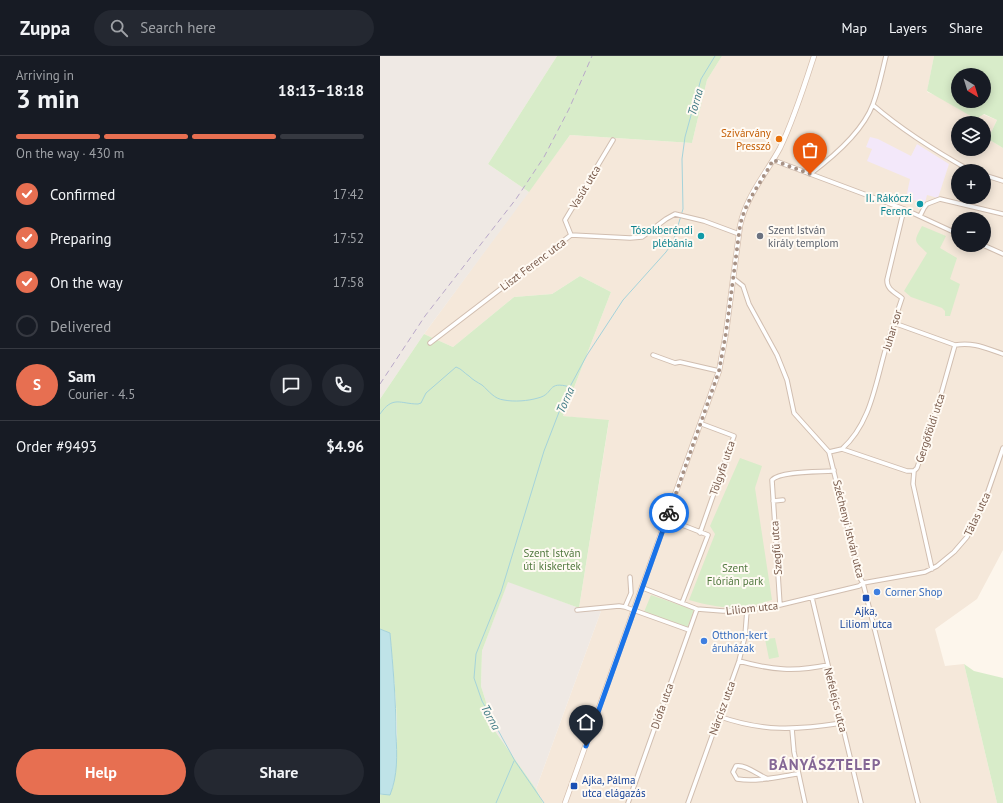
<!DOCTYPE html>
<meta charset="utf-8">
<style>
:root{--surface:#171b24;--page:#242831;--text:#f1f3f6;--muted:#9ea1a6;--line:#363941;--accent:#e76f51}
body{margin:0;font-family:"PT Sans",sans-serif;background:var(--page);color:var(--text);height:100vh;display:flex;flex-direction:column;font-size:15px;white-space:nowrap}
*{box-sizing:border-box;margin:0}
p{font-size:13px;color:var(--muted)}
.icon{flex:none;width:22px;height:22px;fill:none;stroke:currentColor;stroke-width:2;stroke-linecap:round;stroke-linejoin:round}
.map{position:relative;flex:1;overflow:hidden}
.side{display:flex;flex-direction:column;background:var(--surface);width:380px}
.side>*{flex:none}
.needle{width:26px;rotate:142deg}
.controls{position:absolute;left:571px;top:12px;display:grid;gap:8px}
.controls a{display:grid;place-items:center;width:40px;height:40px;border-radius:50%;background:var(--surface);box-shadow:0 2px 10px #0003;font-size:20px}
.pin{position:absolute;display:grid;place-items:center;width:34px;height:34px;color:#fff;margin:-41px -17px;border-radius:50% 50% 50% 0;rotate:-45deg;box-shadow:0 0 4px #0007}
.pin .icon{rotate:45deg}
.courier{position:absolute;display:grid;place-items:center;width:40px;height:40px;margin:-20px;border:3px solid #1a73e8;border-radius:50%;background:#fff;color:#222;box-shadow:0 1px 5px #0007}
.headline em{font-style:normal;font-weight:700}
.headline div{display:flex;flex-direction:column-reverse}
.headline{display:flex;align-items:center;justify-content:space-between;height:68px;padding:0 16px}
h1{font-size:26px;font-weight:700;line-height:30px}
.bar{display:grid;grid-template-columns:repeat(4,1fr);gap:6px 4px;align-content:center;height:48px;padding:0 16px}
.bar i{height:5px;border-radius:3px;background:var(--line)}
.bar .selected{background:var(--accent)}
.bar p{grid-column:span 4}
.line{display:flex;align-items:center;gap:10px;padding:0 16px;border-top:1px solid var(--line)}
.line div{flex:1}
.round{display:grid;place-items:center;flex:none;width:42px;height:42px;border-radius:21px;background:var(--page)}
ol{padding:0 16px;list-style:none}
li{display:flex;align-items:center;gap:12px;height:44px}
li p{margin-inline-start:auto}
li .icon{padding:4px;border-radius:50%;background:var(--accent);color:#fff;stroke-width:4}
li:last-child{color:var(--muted)}
li i{width:22px;height:22px;border:2px solid var(--line);border-radius:50%}
.action{display:flex;gap:8px;margin-top:auto;padding:8px 16px}
.action a{flex:1;height:46px;border-radius:24px;background:var(--accent);color:#fff;font-size:16px;font-weight:700;line-height:46px;text-align:center}
.action a+a{background:var(--page);color:var(--text)}
header{display:flex;align-items:center;gap:24px;box-sizing:border-box;height:56px;padding:0 20px;background:var(--surface);border-bottom:1px solid var(--line)}
header strong{font-size:19px}
nav{display:flex;gap:22px;margin-inline-start:auto;font-size:14px}
.search{width:280px;height:36px;background:var(--page);display:flex;align-items:center;gap:10px;box-sizing:border-box;padding:0 14px;border-radius:22px;color:var(--muted);font-size:15px}
main{display:flex;flex:1;min-height:0}
.map>svg:first-child{display:block}
</style>
<header>
<strong>Zuppa</strong>
<div class="search"><svg class="icon" aria-label="search" viewBox="0 0 24 24"><circle cx="10" cy="10" r="6"/><path d="M15 15l6 6"/></svg>Search here</div>
<nav><a>Map</a><a>Layers</a><a>Share</a></nav>
</header>
<main>
<section class="side">
<div class="headline"><div><h1>3 min</h1><p>Arriving in</p></div><em>18:13–18:18</em></div>
<div class="bar"><i class="selected"></i><i class="selected"></i><i class="selected"></i><i></i><p>On the way · 430 m</p></div>
<ol>
<li><svg class="icon" aria-label="check" viewBox="0 0 24 24"><path d="M5 12l5 5 9-10"/></svg>Confirmed<p>17:42</p></li>
<li><svg class="icon" aria-label="check" viewBox="0 0 24 24"><path d="M5 12l5 5 9-10"/></svg>Preparing<p>17:52</p></li>
<li><svg class="icon" aria-label="check" viewBox="0 0 24 24"><path d="M5 12l5 5 9-10"/></svg>On the way<p>17:58</p></li>
<li><i></i>Delivered</li>
</ol>
<div class="line" style="height:72px"><b class="round" style="background:var(--accent);color:#fff">S</b><div><b>Sam</b><p>Courier · 4.5</p></div><a class="round"><svg class="icon" aria-label="chat" viewBox="0 0 24 24"><path d="M4 5h16v11H9l-5 4z"/></svg></a><a class="round"><svg class="icon" aria-label="phone" viewBox="0 0 24 24"><path d="M5 4h4l2 5-3 2q2 4 5 5l2-3 5 2v4C11 20 4 13 5 4z"/></svg></a></div>
<div class="line" style="height:52px"><div>Order #9493</div><b>$4.96</b></div>
<div class="action"><a>Help</a><a>Share</a></div>
</section>
<div class="map">
<svg width="623" height="747" viewBox="0 0 623 747">
<rect width="100%" height="100%" fill="#fdf6ec"/>
<!-- residential -->
<path fill="#f5e8da" fill-rule="evenodd" d="M342,0h212l-7,36 70,28 -9,19 15,9v402l-26,49 -42,30 10,37 19,-2 33,139h-454l-7,-14 65,-178 -22,-3 30,-187 -46,-5 48,-124 -31,-16 -28,18 -38,3 -61,50 -29,-13 146,-199 122,8 15,-63zM578,67h26v26h-26zM578,115h26v26h-26zM578,163h26v26h-26z"/>
<!-- industrial -->
<path fill="#efe9e4" d="M0,0h177l-69,108 41,28 -105,142 -44,65z
M128,525l71,27 22,3 -65,178 -41,-58 -14,-45 1,-35z"/>
<!-- education -->
<path fill="#f3e8fa" d="M490,81l8,2 33,17 6,-12 32,20 -11,34 -11,-3 -2,8 -19,-5 4,-19 -43,-18 5,-12 -6,-2z"/>
<!-- green -->
<path fill="#d8ecc9" fill-rule="evenodd" d="M177,0h165l-15,24 -15,63 -122,-8 -41,57 -41,-28z
M554,0h69v92l-15,-9 9,-19 -13,-6 -8,5 -49,-28zM578,19h26v26h-26z
M542,170l24,10 -6,12 17,10 -7,21 10,5 -10,32h-5v-5l-3,-3 -31,-11 -7,-6 23,-38c-13,-13 -14,-10 -5,-27z
M200,220l31,16 -48,124 46,4 -30,188 -71,-26 -26,69 -1,35 14,45 41,58 7,14h-163v-9l2,1 11,-8c9,-47 1,-106 -3,-154l-10,-4v-230l44,-65 29,13 61,-50 38,-3z
M360,402l22,8 -7,22 17,112c-10,3 -19,6 -29,7 -18,2 -36,-2 -54,-7l26,-66 -5,-8z
M271,539l43,15 -7,18 -43,-16z
M395,582l4,19 -10,2 -4,-20z
M584,608l10,7 29,7v125h-6z"/>
<!-- water -->
<path fill="#bfe3e8" stroke="#a5d3da" d="M0,573l10,4c3,34 6,67 6,101 1,21 2,41 -6,61l-10,-1z"/>
<g fill="none" stroke-linecap="round" stroke-linejoin="round">
<!-- stream -->
<path stroke="#a5d3da" stroke-width="1" d="M0,358c13,-19 20,-10 38,-10l3,-1 5,-10 30,-26c6,2 8,6 13,9 4,4 8,6 13,9 7,6 12,14 22,15 10,2 24,1 34,-2 17,-4 8,-18 32,-11
M116,747l18,-42
M164,747l-29,-42 -33,-60 -8,-23 2,-24 25,-62 43,-141 22,-57 21,-39 36,-55 43,-48 7,-10 10,-33 -1,-50 3,-22 16,-58 14,-23"/>
<defs>
<path id="minor" d="M493,49c30,26 64,47 98,66
M393,104l131,49 54,25
M430,118c23,-17 53,-43 63,-70 6,-16 9,-32 13,-48
M604,119l19,6
M540,160l4,-8 3,-4 13,-5 63,15
M191,179l-6,-15 48,-80
M603,189l20,9
M353,222l10,8 6,18 28,51 10,25 7,33 35,39 31,126 3,5 55,220
M50,287l141,-108 59,3 12,-1 24,-18 9,-5 29,7 35,13
M575,289c19,-3 30,3 48,9
M273,299l22,8 5,-1 39,9
M462,393c28,-25 33,-63 43,-98 5,-18 11,-35 17,-53 -7,-6 -15,-8 -15,-18l17,-71
M449,396l13,-3 65,22h7l3,-3 21,-63 17,-60 -61,-22
M534,415l-1,13 19,85
M393,445l10,-1
M287,463l41,16 -26,68
M320,477l34,-97 -32,-12
M263,532l54,21 26,2 24,-1 33,-5 79,-19 4,-3 62,-11 12,-6 17,-14 13,-15 17,-34 19,-55
M432,542l49,205
M400,549l-8,-125c8,-9 47,-8 60,-9l2,-1
M245,551l6,-14 -1,-16
M197,554l42,-4 6,1 64,23
M359,605c33,9 55,11 89,4
M338,660c45,16 78,14 124,7
M412,673l2,23 11,51
M388,723c-10,-4 -23,-15 -32,-13l-3,6 4,7c21,3 40,-2 60,-5
M248,747l69,-194
M308,747l51,-142 6,-25 2,-26"/>
<path id="secondary" d="M185,747l154,-432 7,-38 14,-107c6,-30 26,-52 40,-78 14,-29 24,-61 34,-92"/>
</defs>
<!-- minor casing -->
<use href="#minor" stroke="#d1beb0" stroke-width="5.5"/>
<!-- secondary casing -->
<use href="#secondary" stroke="#d6c0b0" stroke-width="6"/>
<!-- minor -->
<use href="#minor" stroke="#fff" stroke-width="3.5"/>
<!-- secondary -->
<use href="#secondary" stroke="#fff" stroke-width="4.5"/>
<!-- rail -->
<path stroke="#b9a8c9" stroke-width="1" stroke-dasharray="6 4" stroke-linecap="butt" d="M0,328l45,-68 91,-117 28,-42 25,-48 23,-53"/>
</g>
<g fill="none" stroke-linecap="round" stroke-linejoin="round">
<!-- done -->
<path stroke="#a89285" stroke-width="4" stroke-dasharray="0 7.2" d="M289,457l50,-142 7,-38 14,-107c5,-25 21,-43 33,-66l37,14"/>
<!-- route -->
<path stroke="#1a73e8" stroke-width="5" d="M206,690l83,-233"/>
</g>
<!-- markers -->
<circle fill="#e8710a" stroke="#fffaf3" stroke-width="1.5" cx="399" cy="83" r="4"/>
<g fill="#0f9aa8" stroke="#fffaf3" stroke-width="1.5">
<circle cx="540" cy="148" r="4"/>
<circle cx="321" cy="180" r="4"/>
</g>
<circle fill="#6b7280" stroke="#fffaf3" stroke-width="1.5" cx="380" cy="180" r="4"/>
<g fill="#3f7fe0" stroke="#fffaf3" stroke-width="1.5">
<circle cx="497" cy="536" r="4"/>
<circle cx="324" cy="585" r="4"/>
</g>
<g fill="#1a4fb4" stroke="#fffaf3" stroke-width="1.5">
<rect x="482" y="538" width="8" height="8" rx="2"/>
<rect x="190" y="726" width="8" height="8" rx="2"/>
</g>
<g text-anchor="middle" dominant-baseline="central" stroke-width="4" stroke-linejoin="round" paint-order="stroke">
<!-- food labels -->
<g font-size="11" fill="#c56008" stroke="#fffaf3" text-anchor="end">
<text x="391" y="77">Szivárvány<tspan x="391" dy="13">Presszó</tspan></text>
</g>
<!-- street labels -->
<g font-size="11" fill="#7a5c4d" stroke="#fffaf3">
<text transform="translate(205 131) rotate(-59)">Vasút utca</text>
<text transform="translate(153 208) rotate(-37)">Liszt Ferenc utca</text>
<text transform="translate(512 274) rotate(-73)">Juhar sor</text>
<text transform="translate(550 372) rotate(-72)">Gergőföldi utca</text>
<text transform="translate(342 412) rotate(-71)">Tölgyfa utca</text>
<text transform="translate(597 458) rotate(-65)">Tálas utca</text>
<text transform="translate(469 473) rotate(76)">Széchenyi István utca</text>
<text transform="translate(396 492) rotate(-94)">Szegfű utca</text>
<text transform="translate(372 552) rotate(-6)">Liliom utca</text>
<text transform="translate(456 644) rotate(76)">Nefelejcs utca</text>
<text transform="translate(282 650) rotate(-71)">Diófa utca</text>
<text transform="translate(342 652) rotate(-70)">Nárcisz utca</text>
</g>
<!-- culture labels -->
<g font-size="11" fill="#0d838f" stroke="#fffaf3" text-anchor="end">
<text x="532" y="142">II. Rákóczi<tspan x="532" dy="13">Ferenc</tspan></text>
<text x="313" y="174">Tósokberéndi<tspan x="313" dy="13">plébánia</tspan></text>
</g>
<!-- worship labels -->
<g font-size="11" fill="#5b616d" stroke="#fffaf3" text-anchor="start">
<text x="388" y="174">Szent István<tspan x="388" dy="13">király templom</tspan></text>
</g>
<!-- park labels -->
<g font-size="11" fill="#537a41" stroke="#fffaf3">
<text x="172" y="497">Szent István<tspan x="172" dy="13">úti kiskertek</tspan></text>
<text x="355" y="512">Szent<tspan x="355" dy="13">Flórián park</tspan></text>
</g>
<!-- shop labels -->
<g font-size="11" fill="#366cbe" stroke="#fffaf3" text-anchor="start">
<text x="505" y="536">Corner Shop</text>
<text x="332" y="579">Otthon-kert<tspan x="332" dy="13">áruházak</tspan></text>
</g>
<!-- transit labels -->
<g font-size="11" fill="#164399" stroke="#fffaf3">
<text x="486" y="555">Ajka,<tspan x="486" dy="13">Liliom utca</tspan></text>
<text x="202" y="724" text-anchor="start">Ajka, Pálma<tspan x="202" dy="13">utca elágazás</tspan></text>
</g>
<!-- water labels -->
<g font-size="12" font-style="italic" fill="#437c86" stroke="#fffaf3">
<text transform="translate(315 46) rotate(-74)">Torna</text>
<text transform="translate(185 344) rotate(-66)">Torna</text>
<text transform="translate(111 661) rotate(62)">Torna</text>
</g>
<!-- district labels -->
<g font-size="15" font-weight="bold" letter-spacing="1" fill="#846695" stroke="#fffaf3">
<text x="445" y="708">BÁNYÁSZTELEP</text>
</g>
</g>
</svg>
<div class="controls">
<a><svg class="needle" viewBox="-14 -14 28 28"><path d="M0-13l5 13h-10z" fill="#e53935"/><path d="M0 13l5-13h-10z" fill="#9ea1a6"/></svg></a>
<a><svg class="icon" aria-label="layers" viewBox="0 0 24 24"><path d="M12 4l9 5-9 5-9-5zM3 14l9 5 9-5"/></svg></a>
<a>+</a>
<a>−</a>
</div>
<div class="pin" style="left:430px;top:118px;background:#ea580c"><svg class="icon" aria-label="bag" viewBox="0 0 24 24"><path d="M5 8h14l-1 12H6zM9 8a3 3 0 0 1 6 0"/></svg></div>
<div class="pin" style="left:206px;top:690px;background:#1f2937"><svg class="icon" aria-label="home" viewBox="0 0 24 24"><path d="M3 11l9-7 9 7M6 9v11h12V9"/></svg></div>
<div class="courier" style="left:289px;top:457px"><svg class="icon" aria-label="bike" viewBox="0 0 24 24"><circle cx="6" cy="16" r="4"/><circle cx="18" cy="16" r="4"/><path d="M6 16l4-8h5l3 8M10 8l3 8H6M13 5h3"/></svg></div>
</div>
</main>
